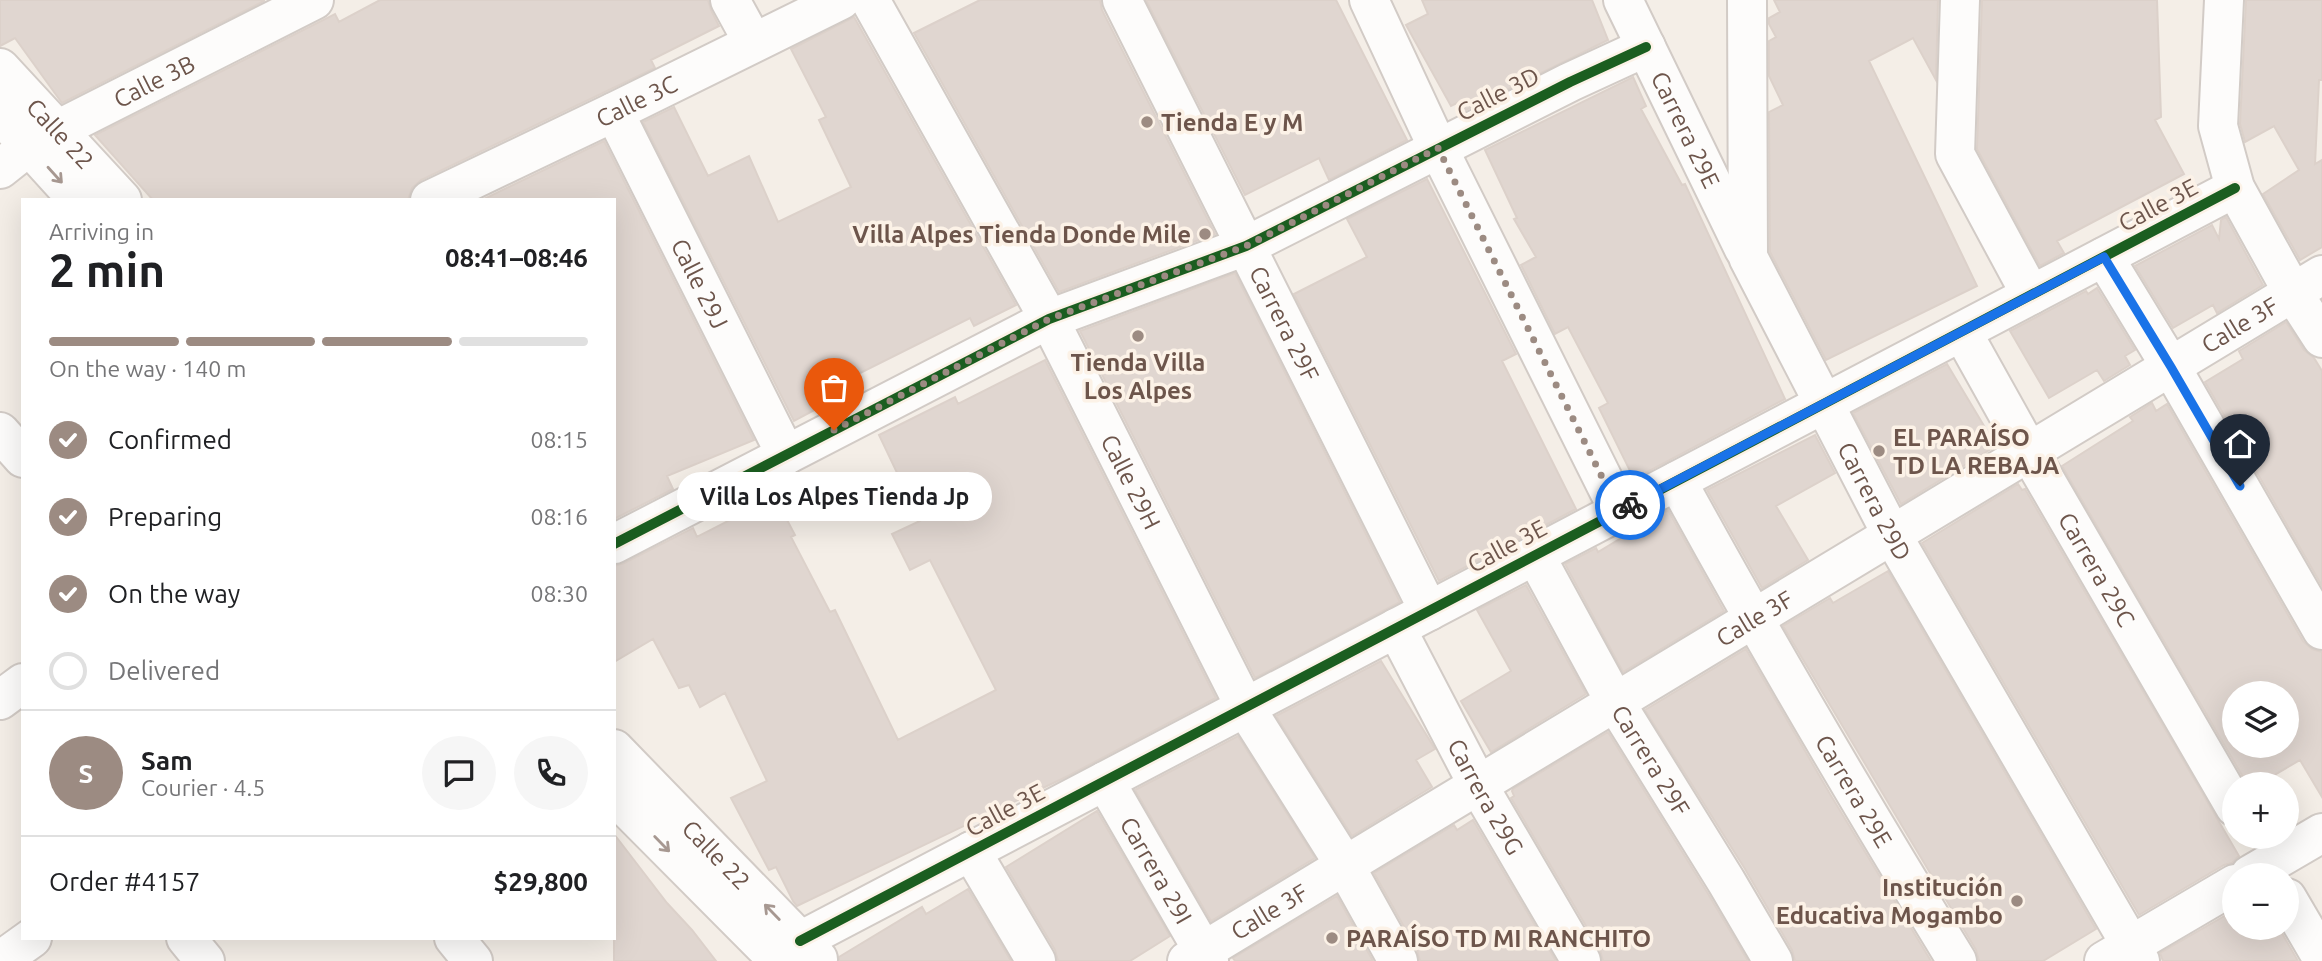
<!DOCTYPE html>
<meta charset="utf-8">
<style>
:root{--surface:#fff;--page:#f6f6f6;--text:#202124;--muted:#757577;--line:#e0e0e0;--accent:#9c8b82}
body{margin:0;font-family:Ubuntu,sans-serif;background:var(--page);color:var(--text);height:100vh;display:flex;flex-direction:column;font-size:26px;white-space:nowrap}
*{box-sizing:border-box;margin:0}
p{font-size:23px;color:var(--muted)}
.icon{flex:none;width:38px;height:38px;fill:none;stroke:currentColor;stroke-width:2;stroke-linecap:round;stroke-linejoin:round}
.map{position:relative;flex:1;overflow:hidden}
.side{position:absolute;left:21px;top:198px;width:595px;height:742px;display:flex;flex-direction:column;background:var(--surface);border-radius:0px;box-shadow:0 7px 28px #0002}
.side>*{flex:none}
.fabs{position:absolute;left:2222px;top:681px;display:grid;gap:14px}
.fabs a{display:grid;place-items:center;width:77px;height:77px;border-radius:50%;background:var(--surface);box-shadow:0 7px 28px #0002;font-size:35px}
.pin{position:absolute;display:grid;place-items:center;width:60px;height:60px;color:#fff;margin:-72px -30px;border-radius:50% 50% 50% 0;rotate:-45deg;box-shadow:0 0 7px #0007}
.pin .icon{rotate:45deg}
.courier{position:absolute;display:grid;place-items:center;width:70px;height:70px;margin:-35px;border:5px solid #1a73e8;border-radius:50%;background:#fff;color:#222;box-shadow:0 2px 9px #0007}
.bubble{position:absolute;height:49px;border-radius:24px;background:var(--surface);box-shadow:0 7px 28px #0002;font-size:23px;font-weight:700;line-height:49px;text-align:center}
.overview em{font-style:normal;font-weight:700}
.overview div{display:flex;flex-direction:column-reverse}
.overview{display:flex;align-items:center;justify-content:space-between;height:119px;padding:0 28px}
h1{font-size:46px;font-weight:700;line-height:52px}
.bar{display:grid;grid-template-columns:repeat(4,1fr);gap:10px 7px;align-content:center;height:84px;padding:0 28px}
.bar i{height:9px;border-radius:5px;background:var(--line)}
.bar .on{background:var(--accent)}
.bar p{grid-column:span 4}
.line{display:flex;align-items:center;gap:18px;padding:0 28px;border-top:2px solid var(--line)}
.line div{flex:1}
.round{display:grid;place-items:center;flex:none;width:74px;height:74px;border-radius:37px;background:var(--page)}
ol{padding:0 28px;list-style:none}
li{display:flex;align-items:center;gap:21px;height:77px}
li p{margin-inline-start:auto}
li .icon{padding:7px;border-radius:50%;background:var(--accent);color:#fff;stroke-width:4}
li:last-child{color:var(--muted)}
li i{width:38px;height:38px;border:4px solid var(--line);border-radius:50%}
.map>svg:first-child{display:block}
</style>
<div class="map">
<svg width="2322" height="961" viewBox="0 0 2322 961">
<rect width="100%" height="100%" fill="#f4eee7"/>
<!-- building -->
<path fill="#e0d6d0" stroke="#dcd1ca" stroke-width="2" fill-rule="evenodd" d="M0,0h264v1l-202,102 -47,-65 -15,8z
M380,0h328l3,10 8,16 -68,34 4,8 -234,112 -9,8 -4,12h-255l-58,-65 240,-121 4,8z
M980,0h120l2,10 113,224 -156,58 -145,-259z
M1146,0h190l71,140 -78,40 -10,-22 -74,37z
M1422,0h170l16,40 -142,70 -5,-9 -10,5 -45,-81 22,-11z
M1774,0h164l-2,80 -23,-42 -44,23 108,225 -151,74 -56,-108 -1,-140 14,-7 -14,-29v-35l7,-4 -7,-13v-6l11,-6z
M1982,0h175l4,117 -6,3 29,54 -127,67 7,12 -24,13 -63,-117z
M2246,0h76v80h-3l-4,84 7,-4v87l-22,13 -37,-66 36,-24 -25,-44 -29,16 -5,-18z
M854,17l162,288 -42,21 -4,-8 -156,78 6,11 -26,14 -151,-299 31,-15 34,69 41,-20 29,66 73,-35 -32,-67 7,-3 -35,-68z
M1633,77l13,29 -5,3 41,76 3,-1 100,215 -151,80 -35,-71 9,-5 -40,-76 -13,7 -34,-69 15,-8 -22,-38 3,-1 -32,-68z
M604,141l150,299 -87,36 6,13 -59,30v-319h-132z
M1427,179l89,175 -14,7 74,148 -137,72 -145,-287 73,-37 -20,-38z
M2226,217l37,68 -46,28 -4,-8 -40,23 -38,-62 77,-41 7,14 2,-19z
M1235,273l165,329 -145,76 -175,-347z
M2097,288l38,62 -10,6 5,9 -26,16 -7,-11 -48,28 -39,-67 76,-40 2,3z
M2286,322l18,28 10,8 8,13v215l-117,-204 38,-23 -4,-8z
M1045,360l171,338 -148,78 -271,130 -4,-5 -17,-34 -7,3 -38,-72 36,-17 -42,-88 -25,14 -11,-22 -10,3 -26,-49 -39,23v-96l10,-3 69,-35 4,9 78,-40 20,38 -4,2 39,75 5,-2 63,130 98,-50 -66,-130 -20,10 -18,-36 28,-13 -41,-86 76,-38 3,7z
M1947,364l49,82 -95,58 -48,-91z
M2152,403l4,8 11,-7 136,237 9,8 10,3v145l-22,-37 -41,24h-12l-185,-318 71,-45 -3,-4zM2235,693h52v53h-52z
M1815,435l20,38 -59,33 32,54 -46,28 -55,-98z
M2018,484l4,6 3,-1 214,367 -7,7 -8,2 -85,50 -217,-372z
M1668,510l56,101 -101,61 -58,-108 31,-16 2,4z
M1888,571l208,358 -53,32h-64l-3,-11 -193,-324 47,-28 3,5z
M1526,585l60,109 -95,58 -30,-51 50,-30 -34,-61z
M1746,649l84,145 101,167h-136l-3,-11 -47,-81 -100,-159z
M1381,661l54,88 -19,11 16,27 -80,49 -76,-120z
M1608,732l99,160 41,69h-145l-3,-11 -89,-152 3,-2 -2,-5 1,-2z
M1238,736l77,122 -104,63 -76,-131z
M1097,811l73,125 -40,25h-72l-3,-11 -49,-83z
M1473,820l83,141h-136l-3,-11 -43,-77 80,-48 3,5z
M614,834l53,69 25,27 24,31h-102z
M968,889l43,72h-172v-4l83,-50 4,7z
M1337,896l36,65h-138l-2,-3z
M2235,910v18h44l19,33h-135l-3,-8z"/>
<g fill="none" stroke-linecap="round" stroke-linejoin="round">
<defs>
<g id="minor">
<path d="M730,0l23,42"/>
<path id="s1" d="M870,0l179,319 196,388 99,157 54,97"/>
<path id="s2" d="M1122,0l307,611"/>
<path d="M1369,0l69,148 181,363"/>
<path id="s3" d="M1623,0l121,249"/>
<path id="s4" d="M1747,0l1,257 144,278 248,426"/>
<path d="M1960,0l-5,154 76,141"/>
<path d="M2224,0l-6,126 17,62 58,105 29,45"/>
<path id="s5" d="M0,68l122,132"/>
<path id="s6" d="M614,112l172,343"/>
<path d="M0,114l78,86"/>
<path id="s7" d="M0,169l29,-23 28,-16 257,-130"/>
<path id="s8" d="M430,200l184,-88 227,-112"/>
<path d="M2104,257l67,110 151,263"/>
<path id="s9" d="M1962,332l67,120 206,355"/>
<path d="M0,432l23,26"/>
<path id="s10" d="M1677,481c89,163 183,322 280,480"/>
<path d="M614,544l435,-225 197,-73 324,-164 76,-35"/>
<path id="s11" d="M1535,555l80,147 111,179 47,80"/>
<path id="s12" d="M1396,628l82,157 103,176"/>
<path d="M0,700l23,-17"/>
<path id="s13" d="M614,749l204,210"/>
<path id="s14" d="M1105,781l104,180"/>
<path d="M614,795l165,166"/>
<path d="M971,851l65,110"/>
<path d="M2250,875l72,-42"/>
<path d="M2287,898l35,60"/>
<path d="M186,938l19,23"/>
<path d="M454,938l19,23"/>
<path d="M800,941l1435,-753"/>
<path d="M0,961l32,-23"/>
<path id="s15" d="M1187,961l1135,-686"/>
<path d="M2104,961l131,-77"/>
</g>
</defs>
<!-- minor casing -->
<use href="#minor" stroke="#d2cbc6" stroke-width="42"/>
<!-- minor -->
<use href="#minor" stroke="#fdfcfb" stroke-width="38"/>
<defs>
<path id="cycleway" d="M614,544l435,-225 197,-73 324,-164 76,-35
M800,941l1435,-753"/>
</defs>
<!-- cycleway casing -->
<use href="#cycleway" stroke="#fcf2e7" stroke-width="15"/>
<!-- cycleway -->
<use href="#cycleway" stroke="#1b5e20" stroke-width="10"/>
</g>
<!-- one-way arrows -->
<defs><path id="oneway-shaft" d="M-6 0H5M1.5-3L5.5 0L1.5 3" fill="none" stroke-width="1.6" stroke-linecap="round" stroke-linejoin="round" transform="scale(1.75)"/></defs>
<g stroke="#a79891">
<use href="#oneway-shaft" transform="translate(55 175) rotate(48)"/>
<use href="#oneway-shaft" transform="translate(662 844) rotate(46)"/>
<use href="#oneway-shaft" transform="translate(772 912) rotate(-134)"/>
</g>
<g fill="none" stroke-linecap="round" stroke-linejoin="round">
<!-- done -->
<path stroke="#9c8b82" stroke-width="7" stroke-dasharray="0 12.6" d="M834,430l215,-111 197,-73 192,-98 181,363 11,-6"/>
<!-- route -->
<path stroke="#1a73e8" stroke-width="9" d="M1630,505l474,-248 67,110 69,119"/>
</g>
<!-- markers -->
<g fill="#9c8b82" stroke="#fcf2e7" stroke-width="2.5">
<circle cx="1147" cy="122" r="7"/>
<circle cx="1205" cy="234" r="7"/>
<circle cx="1138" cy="336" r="7"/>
<circle cx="1879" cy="451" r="7"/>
<circle cx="2017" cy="901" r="7"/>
<circle cx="1332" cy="938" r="7"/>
</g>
<g text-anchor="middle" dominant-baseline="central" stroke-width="7" stroke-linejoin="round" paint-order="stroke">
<!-- street labels -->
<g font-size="24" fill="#6d554b" stroke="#fcf2e7">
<text stroke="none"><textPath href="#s7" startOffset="178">Calle 3B</textPath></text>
<text transform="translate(1498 94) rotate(-27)">Calle 3D</text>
<text stroke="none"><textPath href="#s8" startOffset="229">Calle 3C</textPath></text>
<text stroke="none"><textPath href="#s3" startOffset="144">Carrera 29E</textPath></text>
<text stroke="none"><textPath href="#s5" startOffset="89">Calle 22</textPath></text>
<text transform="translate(2158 205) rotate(-28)">Calle 3E</text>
<text stroke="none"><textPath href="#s6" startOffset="192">Calle 29J</textPath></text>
<text stroke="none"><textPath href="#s2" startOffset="362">Carrera 29F</textPath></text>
<text stroke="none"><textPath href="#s15" startOffset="1230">Calle 3F</textPath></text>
<text stroke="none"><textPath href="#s1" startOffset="548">Calle 29H</textPath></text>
<text stroke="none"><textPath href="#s4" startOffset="532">Carrera 29D</textPath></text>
<text transform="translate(1507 546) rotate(-28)">Calle 3E</text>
<text stroke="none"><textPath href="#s9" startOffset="273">Carrera 29C</textPath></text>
<text stroke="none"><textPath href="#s15" startOffset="663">Calle 3F</textPath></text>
<text stroke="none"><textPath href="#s11" startOffset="236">Carrera 29F</textPath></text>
<text stroke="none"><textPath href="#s10" startOffset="357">Carrera 29E</textPath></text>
<text stroke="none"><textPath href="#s12" startOffset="191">Carrera 29G</textPath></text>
<text transform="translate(1005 810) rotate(-28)">Calle 3E</text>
<text stroke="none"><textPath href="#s13" startOffset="147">Calle 22</textPath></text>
<text stroke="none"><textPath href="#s14" startOffset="103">Carrera 29I</textPath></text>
<text stroke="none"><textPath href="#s15" startOffset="96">Calle 3F</textPath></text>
</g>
<!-- poi labels -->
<g font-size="24" font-weight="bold" fill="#6d554b" stroke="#fcf2e7" text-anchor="start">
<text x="1161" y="122">Tienda E y M</text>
<text x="1191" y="234" text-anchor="end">Villa Alpes Tienda Donde Mile</text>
<text x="1138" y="362" text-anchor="middle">Tienda Villa<tspan x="1138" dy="28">Los Alpes</tspan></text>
<text x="1893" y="437">EL PARAÍSO<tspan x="1893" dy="28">TD LA REBAJA</tspan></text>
<text x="2003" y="887" text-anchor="end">Institución<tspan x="2003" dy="28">Educativa Mogambo</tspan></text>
<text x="1346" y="938">PARAÍSO TD MI RANCHITO</text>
</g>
</g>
</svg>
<div class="fabs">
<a><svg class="icon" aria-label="layers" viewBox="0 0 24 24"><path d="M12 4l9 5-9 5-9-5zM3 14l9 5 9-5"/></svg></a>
<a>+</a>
<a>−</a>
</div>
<div class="pin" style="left:834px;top:430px;background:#ea580c"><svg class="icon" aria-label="bag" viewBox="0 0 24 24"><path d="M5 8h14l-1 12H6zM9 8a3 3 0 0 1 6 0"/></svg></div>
<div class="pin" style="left:2240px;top:486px;background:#1f2937"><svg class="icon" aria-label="home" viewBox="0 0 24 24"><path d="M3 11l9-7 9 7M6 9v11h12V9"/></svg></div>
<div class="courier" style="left:1630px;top:505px"><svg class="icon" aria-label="bike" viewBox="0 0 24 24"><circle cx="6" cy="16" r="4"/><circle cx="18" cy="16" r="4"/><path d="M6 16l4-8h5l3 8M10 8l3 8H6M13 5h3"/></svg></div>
<div class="bubble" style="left:677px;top:472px;width:315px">Villa Los Alpes Tienda Jp</div>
<section class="side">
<div class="overview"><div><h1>2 min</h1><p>Arriving in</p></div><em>08:41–08:46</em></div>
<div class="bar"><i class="on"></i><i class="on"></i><i class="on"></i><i></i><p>On the way · 140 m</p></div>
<ol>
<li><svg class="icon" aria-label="check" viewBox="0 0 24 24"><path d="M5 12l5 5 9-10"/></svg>Confirmed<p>08:15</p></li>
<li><svg class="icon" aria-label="check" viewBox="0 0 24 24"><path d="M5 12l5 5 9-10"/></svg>Preparing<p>08:16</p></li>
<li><svg class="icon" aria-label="check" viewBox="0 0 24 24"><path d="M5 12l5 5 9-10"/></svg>On the way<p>08:30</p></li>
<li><i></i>Delivered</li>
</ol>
<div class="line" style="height:126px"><b class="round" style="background:var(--accent);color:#fff">S</b><div><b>Sam</b><p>Courier · 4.5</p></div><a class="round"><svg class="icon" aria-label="chat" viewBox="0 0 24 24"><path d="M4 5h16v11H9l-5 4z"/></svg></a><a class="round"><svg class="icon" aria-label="phone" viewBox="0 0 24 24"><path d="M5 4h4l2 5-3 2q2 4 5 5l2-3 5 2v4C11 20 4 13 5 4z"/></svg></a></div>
<div class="line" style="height:91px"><div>Order #4157</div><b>$29,800</b></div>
</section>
</div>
